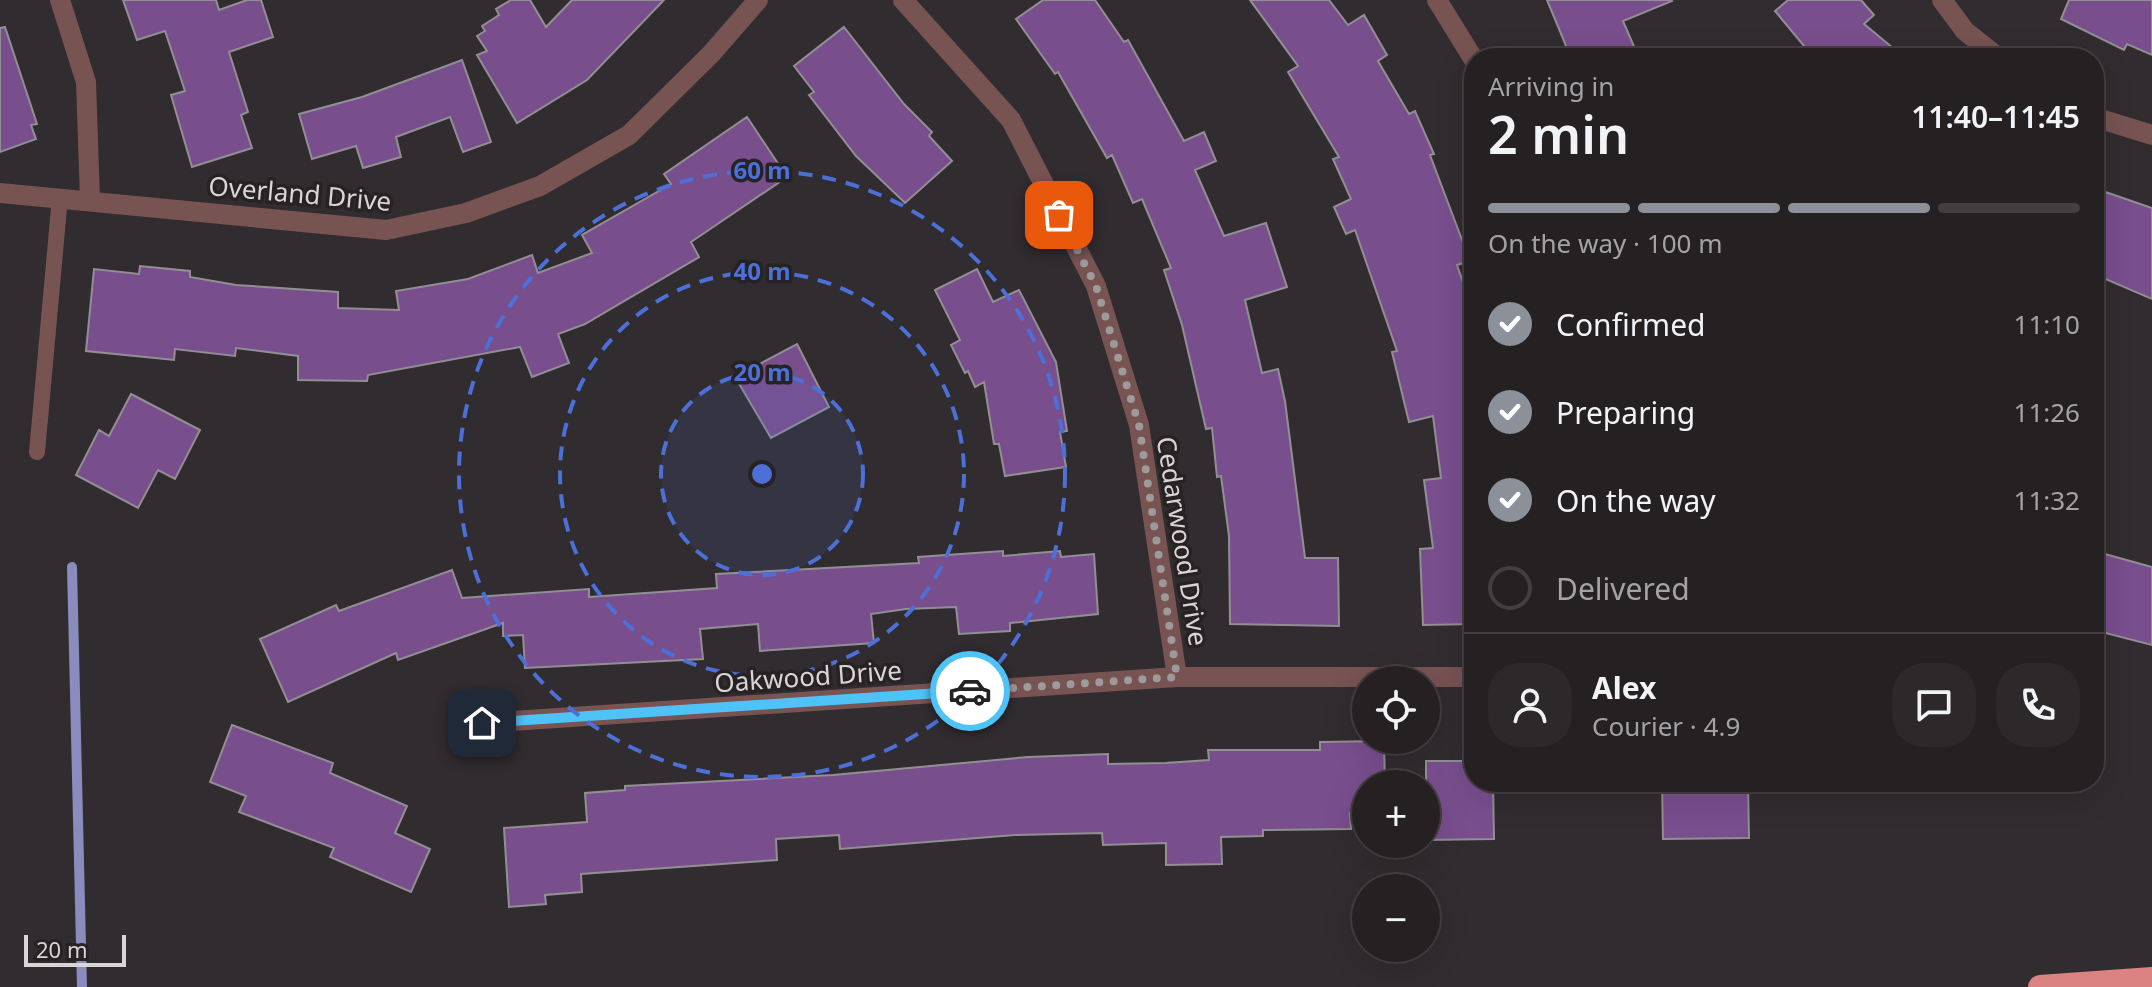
<!DOCTYPE html>
<meta charset="utf-8">
<style>
:root{--surface:#252123;--page:#2d292b;--text:#f1f3f6;--muted:#a3a3a6;--line:#423e41;--accent:#8c9099}
body{margin:0;font-family:"Noto Sans",sans-serif;background:var(--page);color:var(--text);height:100vh;display:flex;flex-direction:column;font-size:30px;white-space:nowrap}
*{box-sizing:border-box;margin:0}
p{font-size:26px;color:var(--muted)}
.icon{flex:none;width:44px;height:44px;fill:none;stroke:currentColor;stroke-width:2;stroke-linecap:round;stroke-linejoin:round}
.map{position:relative;flex:1;overflow:hidden}
.sheet{position:absolute;left:1464px;top:48px;width:640px;height:744px;display:flex;flex-direction:column;background:var(--surface);border-radius:32px;box-shadow:0 8px 32px #0002,0 0 0 2px var(--line)}
.sheet>*{flex:none}
.buttons{position:absolute;left:1352px;top:666px;display:grid;gap:16px}
.buttons a{display:grid;place-items:center;width:88px;height:88px;border-radius:50%;background:var(--surface);box-shadow:0 8px 32px #0002,0 0 0 2px var(--line);font-size:40px}
.scale{position:absolute;left:24px;bottom:20px;width:102px;box-sizing:border-box;padding-left:8px;border:4px solid #d8d5d6;border-top:0;font-size:22px;line-height:28px;white-space:nowrap;color:#d8d5d6;-webkit-text-stroke:6px #272325;paint-order:stroke}
.pin{position:absolute;display:grid;place-items:center;width:68px;height:68px;color:#fff;margin:-34px;border-radius:16px;box-shadow:0 4px 12px #0006}
.courier{position:absolute;display:grid;place-items:center;width:80px;height:80px;margin:-40px;border:6px solid #4fc3f7;border-radius:50%;background:#fff;color:#222;box-shadow:0 2px 10px #0007}
.overview em{font-style:normal;font-weight:600}
.overview div{display:flex;flex-direction:column-reverse}
.overview{display:flex;align-items:center;justify-content:space-between;height:136px;padding:0 24px}
h1{font-size:52px;font-weight:600;line-height:60px}
.bar{display:grid;grid-template-columns:repeat(4,1fr);gap:12px 8px;align-content:center;height:96px;padding:0 24px}
.bar i{height:10px;border-radius:6px;background:var(--line)}
.bar .active{background:var(--accent)}
.bar p{grid-column:span 4}
.line{display:flex;align-items:center;gap:20px;padding:0 24px;border-top:2px solid var(--line)}
.line div{flex:1}
.round{display:grid;place-items:center;flex:none;width:84px;height:84px;border-radius:32px;background:var(--page)}
ol{padding:0 24px;list-style:none}
li{display:flex;align-items:center;gap:24px;height:88px}
li p{margin-inline-start:auto}
li .icon{padding:8px;border-radius:50%;background:var(--accent);color:#fff;stroke-width:4}
li:last-child{color:var(--muted)}
li i{width:44px;height:44px;border:4px solid var(--line);border-radius:50%}
.map>svg:first-child{display:block}
</style>
<div class="map">
<svg width="2152" height="987" viewBox="0 0 2152 987">
<rect width="100%" height="100%" fill="#312c2f"/>
<g fill="none" stroke-linecap="round" stroke-linejoin="round">
<!-- stream -->
<path stroke="#8b8cbe" stroke-width="10" d="M72,567l10,420"/>
</g>
<!-- building -->
<path fill="#794e8d" stroke="#928f94" stroke-width="2" d="M123,0h93l3,10 28,-10h14l12,37 -44,15 19,60 -7,3 11,33 -60,19 -21,-72 14,-4 -20,-60 -28,9z
M511,0h19l16,27 26,-27h92l-77,80 -70,43 -40,-68 10,-4 -10,-15 8,-5 -3,-5 17,-11 -3,-6z
M1043,0h52l29,42 4,-2 56,101 20,-9 12,29 -21,9 29,66 42,-13 21,64 -42,13 17,73 16,-4 7,32 20,157h33l1,68 -109,-2 -1,-88 -8,-60 -4,1 -5,-49 -6,1 -24,-104 -18,-55 7,-2 -29,-69 -9,4 -21,-48 -5,3 -49,-86 -3,2 -39,-55z
M1250,0h79l19,25 16,-10 23,40 -9,6 31,53 6,-3 19,43 -4,1 40,106 -13,4 17,49v310l-51,1 -3,-76 13,-1 -9,-68 17,-2 -8,-62 -24,6 -17,-70 5,-1 -42,-121 -9,4 -12,-27 17,-8 -18,-40 6,-2 -51,-85 10,-6z
M1547,0h124l1,1 -49,20 16,37h-68z
M1788,0h73l13,15 -10,9 41,34h-91l-39,-47z
M2069,0h83v55l-25,-11 -3,6 -63,-31z
M5,27l32,97 -6,1 5,14 -36,13v-124z
M844,27l60,77 28,28 -3,4 23,25 -47,42 -49,-47 -47,-61 5,-3 -20,-26z
M462,60l29,82 -28,10 -13,-35 -54,20 5,20 -38,11 -7,-22 -44,13 -13,-45 63,-17z
M747,117l40,60 -96,65 8,15 -114,67 -27,10 11,29 -37,14 -12,-30 -152,28 -1,6 -69,-1v-24l-62,-8 -1,8 -60,-7 -1,11 -88,-9 8,-82 45,5 1,-8 50,5v6l46,8 102,7v16l61,2 -3,-19 72,-12 64,-24 6,18 54,-20 -10,-18 89,-51 -7,-10z
M2094,188l58,20v91l-58,-25z
M977,269l16,33 26,-12 37,72 11,69 -7,1 6,35 -61,9 -6,-32h-5l-10,-62 -9,5 -7,-16 -3,2 -14,-28 9,-5 -25,-50z
M797,344l32,63 -58,31 -36,-61z
M131,394l69,36 -25,49 -17,-9 -20,38 -62,-33 23,-45 10,6z
M1003,551v5l57,-5 1,6 33,-3 4,60 -88,9v8l-51,3 -3,-27 -50,2 -35,5 3,29 -114,8 -2,-27 -58,5 3,30 -178,9 -2,-33 -20,1v-13l-105,37 -2,-7 -108,49 -28,-63 76,-34 3,6 113,-41 10,28 127,-9v8l128,-9 -1,-14 203,-11 -1,-6z
M2094,551l58,16v78l-58,-15z
M232,725l101,38 -3,10 77,33 -12,27 35,16 -19,43 -81,-35 4,-9 -95,-36 7,-16 -36,-14z
M1384,741l1,43h-19v28l-16,1 1,16 -88,1v6l-42,1 1,27 -56,1v-22l-63,2 -1,-12 -87,2 -175,14 -1,-14 -63,4 1,21 -196,14 1,18 -37,3 1,9 -37,3 -5,-79 83,-6 -2,-29 40,-3v-4l208,-11 195,-18 80,-3v10l57,-1 44,-3 -1,-10h112v-8z
M1426,761h48v21h19l1,57 -68,1z
M1662,782h86l1,56 -86,1z"/>
<g fill="none" stroke-linecap="round" stroke-linejoin="round">
<!-- lane -->
<path stroke="#775352" stroke-width="16" d="M37,452l23,-255"/>
<!-- street -->
<path stroke="#775352" stroke-width="20" d="M60,0l26,82 4,118
M903,0l108,120 85,166 43,139 38,252
M1437,0l37,60
M1942,0l23,31 34,27
M2094,117l58,18
M0,193l386,37 80,-17 74,-27 89,-51 82,-81 47,-54
M482,723l695,-46h297"/>
<!-- highway -->
<path stroke="#db8383" stroke-width="24" d="M2040,987l112,-8"/>
</g>
<g fill="none" stroke-linecap="round" stroke-linejoin="round">
<!-- done -->
<path stroke="#9e9a9c" stroke-width="8" stroke-dasharray="0 14.4" d="M970,691l207,-14 -38,-252 -43,-139 -37,-71"/>
<!-- route -->
<path stroke="#4fc3f7" stroke-width="10" d="M482,723l488,-32"/>
</g>
<!-- distance rings -->
<circle cx="762" cy="474" r="101" fill="#4c70d8" fill-opacity=".12"/>
<g fill="none" stroke="#4c70d8" stroke-width="4" stroke-dasharray="14 10">
<circle cx="762" cy="474" r="101"/>
<circle cx="762" cy="474" r="202"/>
<circle cx="762" cy="474" r="303"/>
</g>
<g text-anchor="middle" dominant-baseline="central" stroke-width="7" stroke-linejoin="round" paint-order="stroke">
<!-- street labels -->
<g font-size="26" fill="#d8d5d6" stroke="#272325">
<text transform="translate(300 193) rotate(5)">Overland Drive</text>
<text transform="translate(1183 541) rotate(81)">Cedarwood Drive</text>
<text transform="translate(808 676) rotate(-4)">Oakwood Drive</text>
</g>
</g>
<circle cx="762" cy="474" r="12" fill="#4c70d8" stroke="#272325" stroke-width="4"/>
<g font-size="24" text-anchor="middle" font-weight="bold" fill="#4c70d8" stroke="#272325" stroke-width="7" stroke-linejoin="round" paint-order="stroke">
<text x="762" y="179">60 m</text>
<text x="762" y="280">40 m</text>
<text x="762" y="381">20 m</text>
</g>
</svg>
<div class="buttons">
<a><svg class="icon" aria-label="locate" viewBox="0 0 24 24"><circle cx="12" cy="12" r="6"/><path d="M12 2v4M12 18v4M2 12h4M18 12h4"/></svg></a>
<a>+</a>
<a>−</a>
</div>
<div class="scale">20 m</div>
<div class="pin" style="left:1059px;top:215px;background:#ea580c"><svg class="icon" aria-label="bag" viewBox="0 0 24 24"><path d="M5 8h14l-1 12H6zM9 8a3 3 0 0 1 6 0"/></svg></div>
<div class="pin" style="left:482px;top:723px;background:#1f2937"><svg class="icon" aria-label="home" viewBox="0 0 24 24"><path d="M3 11l9-7 9 7M6 9v11h12V9"/></svg></div>
<div class="courier" style="left:970px;top:691px"><svg class="icon" aria-label="car" viewBox="0 0 24 24"><path d="M5 17H2v-5l4-1 3-4h7l3 4 3 1v5h-3M9 17h6M6 11h13"/><circle cx="7" cy="17" r="2"/><circle cx="17" cy="17" r="2"/></svg></div>
<section class="sheet">
<div class="overview"><div><h1>2 min</h1><p>Arriving in</p></div><em>11:40–11:45</em></div>
<div class="bar"><i class="active"></i><i class="active"></i><i class="active"></i><i></i><p>On the way · 100 m</p></div>
<ol>
<li><svg class="icon" aria-label="check" viewBox="0 0 24 24"><path d="M5 12l5 5 9-10"/></svg>Confirmed<p>11:10</p></li>
<li><svg class="icon" aria-label="check" viewBox="0 0 24 24"><path d="M5 12l5 5 9-10"/></svg>Preparing<p>11:26</p></li>
<li><svg class="icon" aria-label="check" viewBox="0 0 24 24"><path d="M5 12l5 5 9-10"/></svg>On the way<p>11:32</p></li>
<li><i></i>Delivered</li>
</ol>
<div class="line" style="height:144px"><a class="round"><svg class="icon" aria-label="person" viewBox="0 0 24 24"><circle cx="12" cy="8" r="4"/><path d="M4 21q1-7 8-7t8 7"/></svg></a><div><b>Alex</b><p>Courier · 4.9</p></div><a class="round"><svg class="icon" aria-label="chat" viewBox="0 0 24 24"><path d="M4 5h16v11H9l-5 4z"/></svg></a><a class="round"><svg class="icon" aria-label="phone" viewBox="0 0 24 24"><path d="M5 4h4l2 5-3 2q2 4 5 5l2-3 5 2v4C11 20 4 13 5 4z"/></svg></a></div>
</section>
</div>
